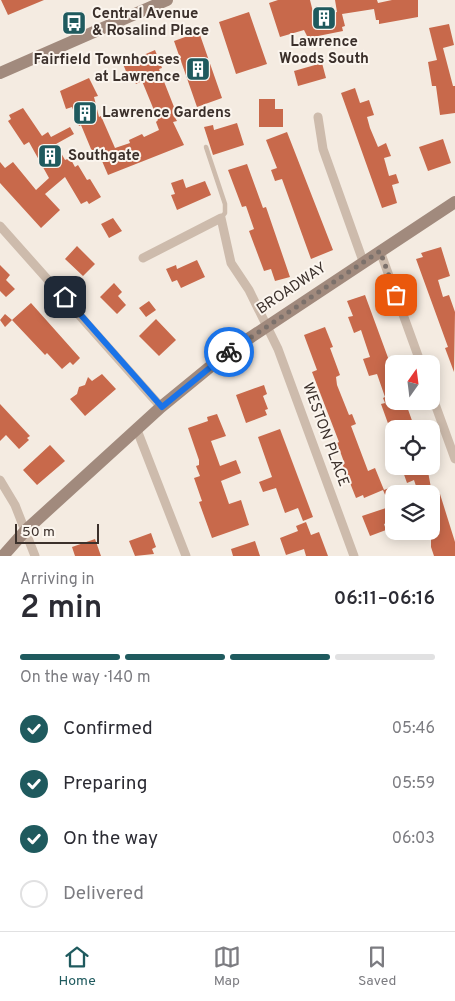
<!DOCTYPE html>
<meta charset="utf-8">
<style>
:root{--surface:#fff;--page:#f7f7f7;--text:#2b2b33;--muted:#7c7c81;--line:#e1e1e2;--accent:#1f5a5e}
body{margin:0;font-family:Overpass,sans-serif;background:var(--page);color:var(--text);height:100vh;display:flex;flex-direction:column;font-size:19px;white-space:nowrap}
*{box-sizing:border-box;margin:0}
p{font-size:16px;color:var(--muted)}
.icon{flex:none;width:28px;height:28px;fill:none;stroke:currentColor;stroke-width:2;stroke-linecap:round;stroke-linejoin:round}
.map{position:relative;height:556px;overflow:hidden}
.panel{display:flex;flex-direction:column;background:var(--surface);flex:1}
.panel>*{flex:none}
.needle{width:32px;rotate:14deg}
.controls{position:absolute;left:385px;top:355px;display:grid;gap:10px}
.controls a{display:grid;place-items:center;width:55px;height:55px;border-radius:10px;background:var(--surface);box-shadow:0 2px 12px #0003;font-size:25px}
.scale{position:absolute;left:15px;bottom:12px;width:84px;box-sizing:border-box;padding-left:5px;border:2px solid #3b302b;border-top:0;font-size:14px;line-height:18px;white-space:nowrap;color:#3b302b;-webkit-text-stroke:4px #fbf5ee;paint-order:stroke}
.pin{position:absolute;display:grid;place-items:center;width:42px;height:42px;color:#fff;margin:-21px;border-radius:10px;box-shadow:0 2px 8px #0006}
.courier{position:absolute;display:grid;place-items:center;width:50px;height:50px;margin:-25px;border:4px solid #1a73e8;border-radius:50%;background:#fff;color:#222;box-shadow:0 1px 6px #0007}
.head em{font-style:normal;font-weight:600}
.head div{display:flex;flex-direction:column-reverse}
.head{display:flex;align-items:center;justify-content:space-between;height:85px;padding:0 20px}
h1{font-size:32px;font-weight:600;line-height:38px}
.bar{display:grid;grid-template-columns:repeat(4,1fr);gap:8px 5px;align-content:center;height:60px;padding:0 20px}
.bar i{height:6px;border-radius:4px;background:var(--line)}
.bar .selected{background:var(--accent)}
.bar p{grid-column:span 4}
ol{padding:0 20px;list-style:none}
li{display:flex;align-items:center;gap:15px;height:55px}
li p{margin-inline-start:auto}
li .icon{padding:5px;border-radius:50%;background:var(--accent);color:#fff;stroke-width:4}
li:last-child{color:var(--muted)}
li i{width:28px;height:28px;border:2px solid var(--line);border-radius:50%}
.dock{display:flex;justify-content:space-around;align-items:center;height:70px;border-top:1px solid var(--line);background:var(--surface);font-size:14px;color:var(--muted)}
.dock a{display:grid;justify-items:center;gap:2px}
.dock .selected{color:var(--accent)}
.map>svg:first-child{display:block}
</style>
<div class="map">
<svg width="455" height="556" viewBox="0 0 455 556">
<rect width="100%" height="100%" fill="#f4ebe1"/>
<!-- building -->
<path fill="#c8694b" d="M1,0h43l-36,15z
M278,0h32l4,16 23,-4 -2,-12h42l1,3 14,-3h26v17l-39,7v-4h-3l-2,-11 -32,5 3,12 -3,1 1,4 -35,7 -4,-8 -24,7 -11,-34z
M249,12l18,52 -31,10 -17,-52z
M449,24l5,21 -11,3 10,38h2v27l-15,2 -4,-29h-4l-4,-24 9,-2 -8,-32z
M199,32l23,66 -25,9 -23,-66z
M155,50l7,18 -3,1 17,43 -3,2 4,7 -4,1 11,23 -76,30 -9,-21h-3l-5,-5 -10,-24 -2,1 -7,-19 -6,2 -6,-18 29,-13 9,18 -4,1 5,20 2,-1 14,32 15,-5 -1,-3 13,-6 2,3 15,-7 -3,-8 2,-2 -16,-39 -6,3 -2,-4 -4,1 -7,-17z
M322,63l4,15 -28,8 -4,-15z
M355,88l5,15 9,-3 5,15 -7,2 3,11 8,19 8,-4 5,13 -7,2 5,18 7,-2 3,9 -7,2 5,18 -15,5 -41,-115z
M259,99h16v10h8v18h-24z
M23,108l19,28 6,-4 3,5 19,-10 4,7 -18,10 9,16 5,-2 5,9 3,-2 9,15 3,-1 11,18 -12,7 -2,-3 -6,3 -16,-27 -20,17 15,16 -19,18 -41,-45v-21l5,6 8,-6 23,28 13,-12 -20,-36 -5,3 -16,-24 3,-2 -2,-4z
M237,123l7,22 -31,10 -9,-28 9,-2 1,5z
M287,132l46,118 -22,9 -29,-80 -7,2 -4,-11 6,-2 -11,-28z
M443,139l8,24 -23,8 -9,-24z
M247,164l16,44 3,-1 24,70 -15,4 -4,-12 -7,2 -15,-40 5,-2 -8,-23 -4,1 -14,-37z
M183,179l3,9 19,-7 6,14 -34,15 -6,-15 4,-1 -4,-11z
M113,218l9,13 -13,7 -8,-14z
M77,246l18,18 -12,12 -18,-17z
M441,247l9,29 -12,4 5,17 6,-2 6,17 -1,60 -9,-24 3,-1 -32,-88 7,-2 -2,-4z
M197,260l8,17 -24,11 -4,-8 -5,2 -6,-13 10,-4 1,4z
M0,265l10,10 -4,5 9,9 -9,8 -6,-6z
M114,283l8,9 -4,4 8,9 -9,9 -17,-17z
M365,295l29,79v27h11l10,28h-25l-9,-25 4,-1 -2,-5 2,-1 -8,-23 -8,2 -6,-17 7,-2 -9,-27 -7,3 -6,-16 5,-1 -6,-15z
M149,301l7,9 -10,7 -7,-9z
M31,303l49,55 -7,7 -3,-3 -8,7 -15,-16 -2,2 -33,-35z
M5,314l7,6 -7,7 -5,-7z
M156,319l20,21 -17,16 -20,-20z
M325,327l8,20 -3,1 10,27 -4,2 1,8 12,30 3,-1 4,10 -5,2 17,45 7,-3 9,22 10,-4v30l-11,-26 -19,8 -1,-3 -7,3 -14,-35 2,-1 -7,-19 2,-1 -27,-70 5,-2 -13,-35z
M102,374l14,15 -31,27 -15,-17 7,-5 2,-7 6,-2 3,-8 4,4z
M264,385l3,9 -4,2 5,13 -3,1 2,5 -21,8 -10,-28z
M0,404l30,32 -3,2 2,2 -10,9 -13,-14 -6,6z
M217,414l9,22 -15,5 9,25 16,-6 5,13 -20,8 8,23 12,-4 8,25 -37,13 -13,-36 3,-1 -8,-23 6,-2 -4,-10 3,-1v-5l-11,-32 20,-7 -1,-4z
M280,429l33,88 -10,4 -5,-13 -13,5 -9,-25 -13,4 -4,-10 13,-5 -14,-40z
M50,445l15,16 -28,24 -14,-15z
M401,466h26l4,22 -13,4 -4,-12 -7,3z
M440,494l15,48v14h-21l-3,-9v-51z
M386,508l5,13 -7,3 2,6 -16,6 -8,-20z
M306,522l5,13 8,-3 9,24h-22l-2,-7 -18,6 -6,-17 18,-7 -2,-5z
M151,533l5,14 -4,2 2,5 -19,2 -6,-15z
M95,539l6,17h-26l-3,-9z
M255,541l5,15h-27l-2,-7z"/>
<g fill="none" stroke-linecap="round" stroke-linejoin="round">
<!-- lane -->
<path stroke="#cdbbac" stroke-width="4.5" d="M206,147l19,57v9l-4,5"/>
<!-- street -->
<path stroke="#cdbbac" stroke-width="9" d="M318,117l5,32 40,112
M0,226l161,181
M380,251l41,113
M143,258l78,-40 10,45 18,27 29,59 76,207
M431,393l24,66
M137,430l49,126
M0,480l15,25 20,51"/>
<!-- secondary -->
<path stroke="#a18a7d" stroke-width="12" d="M0,73l167,-73
M3,556l23,-26 135,-123 66,-54 228,-151"/>
</g>
<g fill="none" stroke-linecap="round" stroke-linejoin="round">
<!-- done -->
<path stroke="#7c716b" stroke-width="5" stroke-dasharray="0 9" d="M229,352l151,-101 16,44"/>
<!-- route -->
<path stroke="#1a73e8" stroke-width="6" d="M65,297l97,110 67,-55"/>
</g>
<!-- icons -->
<defs>
<symbol id="building-square" viewBox="-11 -11 22 22"><rect x="-9" y="-9" width="18" height="18" rx="4" fill="#1f5a5e" stroke="#fbf5ee"/><path d="M-4-6H4V6H1V3H-1V6H-4ZM-2.5-4.3h1.7v1.8h-1.7ZM.8-4.3h1.7v1.8H.8ZM-2.5-1h1.7V.8h-1.7ZM.8-1h1.7V.8H.8Z" fill="#fff"/></symbol>
<symbol id="bus-square" viewBox="-11 -11 22 22"><rect x="-9" y="-9" width="18" height="18" rx="4" fill="#1f5a5e" stroke="#fbf5ee"/><path d="M-5-6H5V4H4V6H2V4H-2V6H-4V4H-5ZM-3.5-4V0h7V-4ZM-3.5 1.2v1.5H-2V1.2ZM2 1.2v1.5H3.5V1.2Z" fill="#fff"/></symbol>
</defs>
<g fill-rule="evenodd">
<use href="#building-square" x="310" y="4" width="28" height="28"/>
<use href="#bus-square" x="60" y="9" width="28" height="28"/>
<use href="#building-square" x="184" y="55" width="28" height="28"/>
<use href="#building-square" x="71" y="99" width="28" height="28"/>
<use href="#building-square" x="36" y="142" width="28" height="28"/>
</g>
<g text-anchor="middle" dominant-baseline="central" stroke-width="4" stroke-linejoin="round" paint-order="stroke">
<!-- poi labels -->
<g font-size="15" font-weight="bold" fill="#3b302b" stroke="#fbf5ee" text-anchor="start">
<text x="92" y="14">Central Avenue<tspan x="92" dy="17">&amp; Rosalind Place</tspan></text>
<text x="324" y="42" text-anchor="middle">Lawrence<tspan x="324" dy="17">Woods South</tspan></text>
<text x="180" y="60" text-anchor="end">Fairfield Townhouses<tspan x="180" dy="17">at Lawrence</tspan></text>
<text x="102" y="113">Lawrence Gardens</text>
<text x="68" y="156">Southgate</text>
</g>
<!-- street labels -->
<g font-size="15" fill="#3b302b" stroke="#fbf5ee">
<text transform="translate(292 289) rotate(-34)">BROADWAY</text>
<text transform="translate(325 435) rotate(70)">WESTON PLACE</text>
</g>
</g>
</svg>
<div class="controls">
<a><svg class="needle" viewBox="-14 -14 28 28"><path d="M0-13l5 13h-10z" fill="#e53935"/><path d="M0 13l5-13h-10z" fill="#7c7c81"/></svg></a>
<a><svg class="icon" aria-label="locate" viewBox="0 0 24 24"><circle cx="12" cy="12" r="6"/><path d="M12 2v4M12 18v4M2 12h4M18 12h4"/></svg></a>
<a><svg class="icon" aria-label="layers" viewBox="0 0 24 24"><path d="M12 4l9 5-9 5-9-5zM3 14l9 5 9-5"/></svg></a>
</div>
<div class="scale">50 m</div>
<div class="pin" style="left:396px;top:295px;background:#ea580c"><svg class="icon" aria-label="bag" viewBox="0 0 24 24"><path d="M5 8h14l-1 12H6zM9 8a3 3 0 0 1 6 0"/></svg></div>
<div class="pin" style="left:65px;top:297px;background:#1f2937"><svg class="icon" aria-label="home" viewBox="0 0 24 24"><path d="M3 11l9-7 9 7M6 9v11h12V9"/></svg></div>
<div class="courier" style="left:229px;top:352px"><svg class="icon" aria-label="bike" viewBox="0 0 24 24"><circle cx="6" cy="16" r="4"/><circle cx="18" cy="16" r="4"/><path d="M6 16l4-8h5l3 8M10 8l3 8H6M13 5h3"/></svg></div>
</div>
<section class="panel">
<div class="head"><div><h1>2 min</h1><p>Arriving in</p></div><em>06:11–06:16</em></div>
<div class="bar"><i class="selected"></i><i class="selected"></i><i class="selected"></i><i></i><p>On the way · 140 m</p></div>
<ol>
<li><svg class="icon" aria-label="check" viewBox="0 0 24 24"><path d="M5 12l5 5 9-10"/></svg>Confirmed<p>05:46</p></li>
<li><svg class="icon" aria-label="check" viewBox="0 0 24 24"><path d="M5 12l5 5 9-10"/></svg>Preparing<p>05:59</p></li>
<li><svg class="icon" aria-label="check" viewBox="0 0 24 24"><path d="M5 12l5 5 9-10"/></svg>On the way<p>06:03</p></li>
<li><i></i>Delivered</li>
</ol>
</section>
<nav class="dock">
<a class="selected"><svg class="icon" aria-label="home" viewBox="0 0 24 24"><path d="M3 11l9-7 9 7M6 9v11h12V9"/></svg>Home</a>
<a><svg class="icon" aria-label="map" viewBox="0 0 24 24"><path d="M3 6l6-2 6 2 6-2v14l-6 2-6-2-6 2zM9 4v14M15 6v14"/></svg>Map</a>
<a><svg class="icon" aria-label="saved" viewBox="0 0 24 24"><path d="M7 4h10v16l-5-4-5 4z"/></svg>Saved</a>
</nav>
